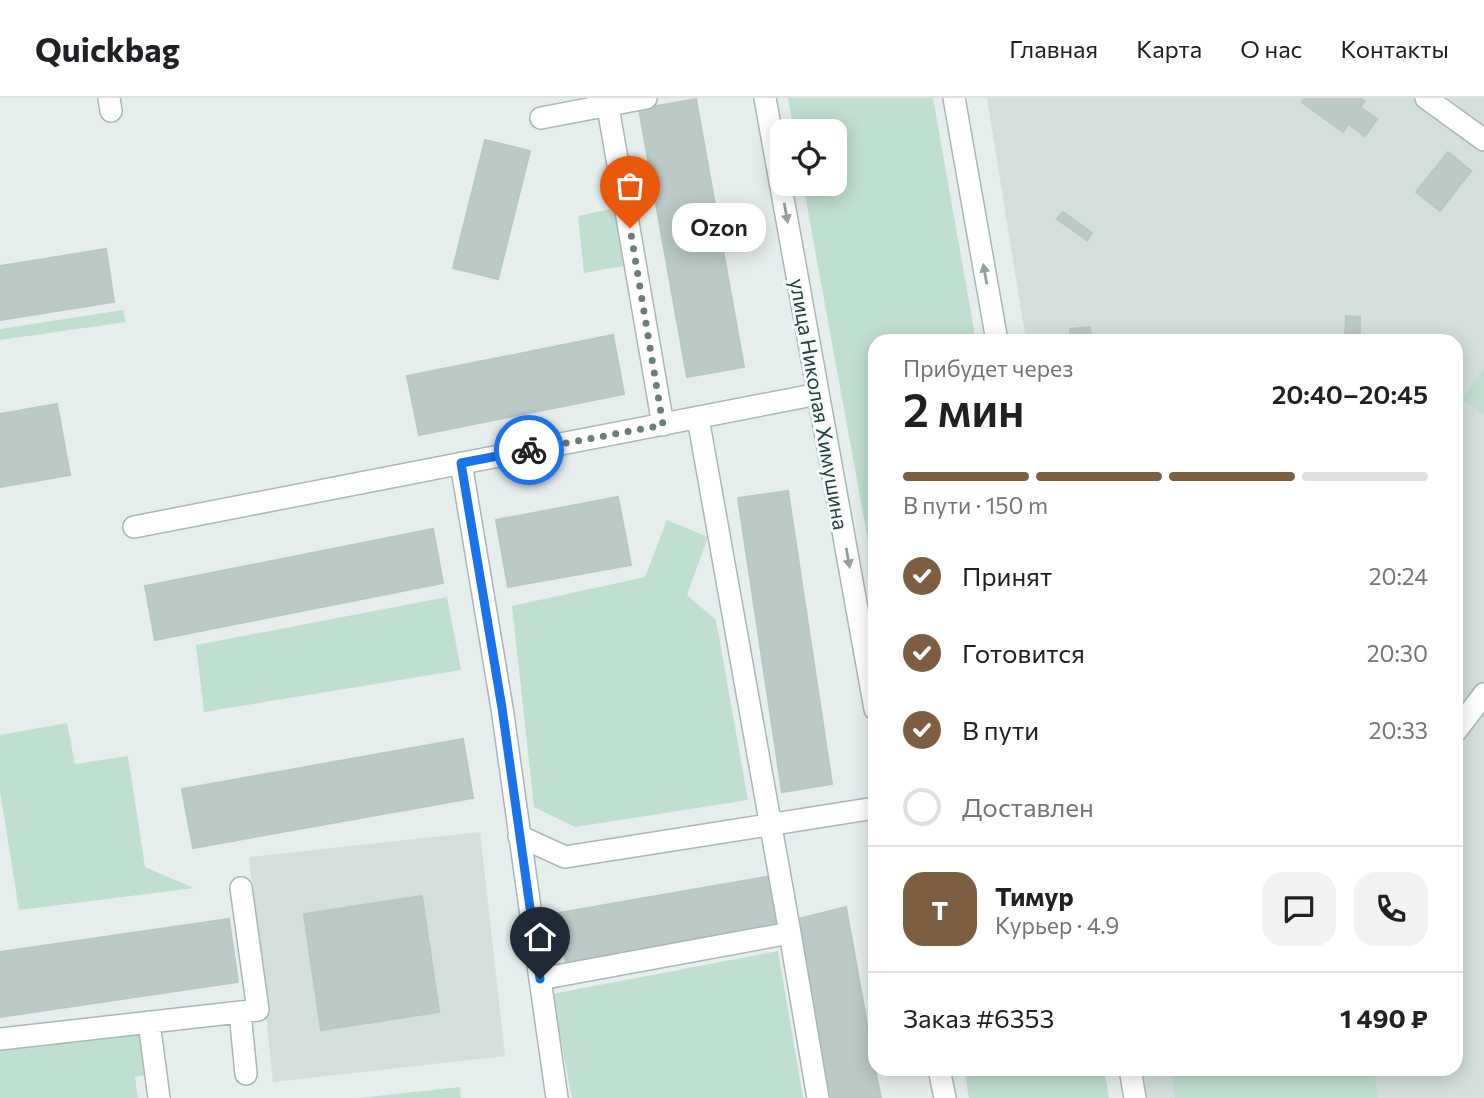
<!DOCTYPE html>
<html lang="ru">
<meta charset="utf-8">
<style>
:root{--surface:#fff;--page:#f2f2f2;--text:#202124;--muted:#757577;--line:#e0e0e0;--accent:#7e5e40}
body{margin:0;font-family:Commissioner,sans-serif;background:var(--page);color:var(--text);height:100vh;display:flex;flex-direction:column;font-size:26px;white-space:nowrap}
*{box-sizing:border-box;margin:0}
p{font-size:23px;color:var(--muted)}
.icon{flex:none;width:38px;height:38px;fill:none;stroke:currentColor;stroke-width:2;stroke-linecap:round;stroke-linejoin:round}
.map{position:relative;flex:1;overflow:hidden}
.drawer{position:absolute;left:868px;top:236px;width:595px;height:742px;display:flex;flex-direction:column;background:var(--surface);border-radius:21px;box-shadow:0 4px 18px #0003}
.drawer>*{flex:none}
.fabs{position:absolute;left:770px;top:21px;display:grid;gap:14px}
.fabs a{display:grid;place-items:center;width:77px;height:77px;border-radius:14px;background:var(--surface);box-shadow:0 4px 18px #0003;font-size:35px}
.pin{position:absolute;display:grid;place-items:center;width:60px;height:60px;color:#fff;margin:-72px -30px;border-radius:50% 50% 50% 0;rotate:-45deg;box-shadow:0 0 7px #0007}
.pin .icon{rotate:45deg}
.courier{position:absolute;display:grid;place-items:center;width:70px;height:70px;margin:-35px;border:5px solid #1a73e8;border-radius:50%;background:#fff;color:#222;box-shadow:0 2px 9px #0007}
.bubble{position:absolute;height:49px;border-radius:21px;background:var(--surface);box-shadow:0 4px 18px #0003;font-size:23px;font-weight:600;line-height:49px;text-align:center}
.overview em{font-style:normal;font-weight:600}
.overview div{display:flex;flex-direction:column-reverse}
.overview{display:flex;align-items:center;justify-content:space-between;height:119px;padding:0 35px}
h1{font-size:46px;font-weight:600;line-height:52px}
.bar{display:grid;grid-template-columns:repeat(4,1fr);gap:10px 7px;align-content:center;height:84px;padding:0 35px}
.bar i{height:9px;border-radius:5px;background:var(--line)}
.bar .selected{background:var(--accent)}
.bar p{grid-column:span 4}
.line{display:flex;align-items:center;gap:18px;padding:0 35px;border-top:2px solid var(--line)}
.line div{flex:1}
.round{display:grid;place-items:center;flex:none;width:74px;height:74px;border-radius:21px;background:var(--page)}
ol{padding:0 35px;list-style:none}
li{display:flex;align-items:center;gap:21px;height:77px}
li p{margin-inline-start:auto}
li .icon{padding:7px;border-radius:50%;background:var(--accent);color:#fff;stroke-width:4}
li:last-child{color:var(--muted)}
li i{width:38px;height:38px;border:4px solid var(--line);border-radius:50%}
header{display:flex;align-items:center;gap:42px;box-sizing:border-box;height:98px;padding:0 35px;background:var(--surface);border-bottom:2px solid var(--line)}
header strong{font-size:33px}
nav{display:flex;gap:38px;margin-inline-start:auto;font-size:24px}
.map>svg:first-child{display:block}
</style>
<header>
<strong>Quickbag</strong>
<nav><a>Главная</a><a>Карта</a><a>О нас</a><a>Контакты</a></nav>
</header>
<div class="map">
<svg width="1484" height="1000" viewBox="0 0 1484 1000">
<rect width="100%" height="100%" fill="#e6eeed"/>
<!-- built -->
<path fill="#d4dedc" d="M987,0h497v1000h-337l-5,-29h314v-728h-430z
M480,734l25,224 -232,26 -24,-225z"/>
<!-- green -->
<path fill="#bfdfd0" d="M788,0h145l43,243h-101v238l-72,-395h32v-53h-41z
M615,110l8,58 -39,7 -6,-57z
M123,212l3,12 -126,18v-11z
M1484,269v47l-22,-15z
M667,422l41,17 -21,58 29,25 32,180 -173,27 -41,-20 -22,-201 133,-29z
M447,499l14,73 -257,42 -8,-67z
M67,625l8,41 53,-8 17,111 49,21 -175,22 -19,-119v-56z
M778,853l25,147h-231l-20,-104z
M144,933l5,44 -14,2 3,21h-138v-50z
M964,971h140l5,29h-140z
M1170,971h204l4,29h-203z
M460,989l1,11h-102z"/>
<!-- building -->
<path fill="#bbc9c7" stroke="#b8c8c5" stroke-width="2" d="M1305,0h55l5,3 -5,6 17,12 -12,17 -17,-12 -5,8 -41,-30z
M696,1l48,268 -57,10 -48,-268z
M485,42l45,11 -32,128 -45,-11z
M1448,54l23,19 -31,40 -24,-19z
M1063,114l29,21 -5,7 -30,-21z
M106,151l8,53 -114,18v-54z
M1346,218l14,1v21h-15z
M1090,229l2,14h-21l-1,-12z
M613,237l11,59 -205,41 -12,-59z
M57,306l13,71 -70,12v-73z
M788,393l44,293 -50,8 -44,-294z
M618,399l13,68 -123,22 -12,-67z
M433,431l10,54 -288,57 -10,-54z
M463,641l10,59 -280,50 -11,-59z
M772,778l8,50 -214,37 -8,-50z
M422,798l17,116 -118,18 -17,-116z
M846,809l29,162 6,29h-54l-29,-179z
M229,821l9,63 -238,35v-65z"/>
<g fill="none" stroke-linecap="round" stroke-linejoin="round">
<defs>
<path id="minor" d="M109,0l2,13
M765,0l110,611
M954,0l43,243
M1426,0l58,42
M608,9l55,318
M541,20l105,-20
M698,320l92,515
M461,365l41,245 38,271
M134,429l684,-133
M1456,633l28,-37
M519,738l46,21 310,-49
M240,914l6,62
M149,924l10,76
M0,941l258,-29 -17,-122
M939,971l6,29
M1130,971l5,29
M557,1000l-17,-119 250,-46 28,165"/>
</defs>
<!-- minor casing -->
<use href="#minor" stroke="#a8b7b6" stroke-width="24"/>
<!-- minor -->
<use href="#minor" stroke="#fff" stroke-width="21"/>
</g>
<!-- one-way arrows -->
<defs><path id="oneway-solid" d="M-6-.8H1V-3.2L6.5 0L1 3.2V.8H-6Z" transform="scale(1.75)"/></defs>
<g fill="#92a0a0">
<use href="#oneway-solid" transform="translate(786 115) rotate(80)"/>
<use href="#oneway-solid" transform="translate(985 176) rotate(-100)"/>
<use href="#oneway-solid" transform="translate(848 460) rotate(80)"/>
</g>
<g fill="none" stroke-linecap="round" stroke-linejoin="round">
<!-- done -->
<path stroke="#687e7d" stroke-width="7" stroke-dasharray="0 12.6" d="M529,352l134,-25 -33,-197"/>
<!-- route -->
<path stroke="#1a73e8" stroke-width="9" d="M529,352l-68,13 41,245 38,271"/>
</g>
<g text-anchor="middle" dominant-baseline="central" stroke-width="6" stroke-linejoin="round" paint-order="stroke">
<!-- street labels -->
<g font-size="21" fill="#244140" stroke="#f7fbfa">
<text transform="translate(820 306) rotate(80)">улица Николая Химушина</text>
</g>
</g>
</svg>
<div class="fabs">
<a><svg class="icon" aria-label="locate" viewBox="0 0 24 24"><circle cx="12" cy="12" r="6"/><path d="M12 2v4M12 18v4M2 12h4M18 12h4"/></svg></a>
</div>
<div class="pin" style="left:630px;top:130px;background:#ea580c"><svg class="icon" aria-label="bag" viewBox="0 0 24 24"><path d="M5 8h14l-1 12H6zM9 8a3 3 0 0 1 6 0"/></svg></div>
<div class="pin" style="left:540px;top:881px;background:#1f2937"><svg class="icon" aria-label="home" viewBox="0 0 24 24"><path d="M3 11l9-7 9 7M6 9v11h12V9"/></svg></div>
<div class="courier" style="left:529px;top:352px"><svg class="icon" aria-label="bike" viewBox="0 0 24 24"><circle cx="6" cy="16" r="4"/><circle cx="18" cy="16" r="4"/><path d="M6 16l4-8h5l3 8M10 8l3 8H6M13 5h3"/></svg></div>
<div class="bubble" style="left:672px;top:105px;width:94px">Ozon</div>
<section class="drawer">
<div class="overview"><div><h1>2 мин</h1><p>Прибудет через</p></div><em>20:40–20:45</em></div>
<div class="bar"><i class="selected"></i><i class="selected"></i><i class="selected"></i><i></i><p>В пути · 150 m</p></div>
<ol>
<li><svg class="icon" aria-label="check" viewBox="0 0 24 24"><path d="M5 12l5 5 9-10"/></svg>Принят<p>20:24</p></li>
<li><svg class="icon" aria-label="check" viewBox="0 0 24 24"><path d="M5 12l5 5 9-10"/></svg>Готовится<p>20:30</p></li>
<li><svg class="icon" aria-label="check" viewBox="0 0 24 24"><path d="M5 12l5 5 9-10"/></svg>В пути<p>20:33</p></li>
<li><i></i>Доставлен</li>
</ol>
<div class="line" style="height:126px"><b class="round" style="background:var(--accent);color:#fff">Т</b><div><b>Тимур</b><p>Курьер · 4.9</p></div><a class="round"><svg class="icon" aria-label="chat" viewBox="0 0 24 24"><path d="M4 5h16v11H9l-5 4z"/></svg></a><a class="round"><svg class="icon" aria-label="phone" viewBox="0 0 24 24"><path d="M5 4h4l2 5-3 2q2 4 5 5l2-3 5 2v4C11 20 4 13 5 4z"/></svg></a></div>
<div class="line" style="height:91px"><div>Заказ #6353</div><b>1 490 ₽</b></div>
</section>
</div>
